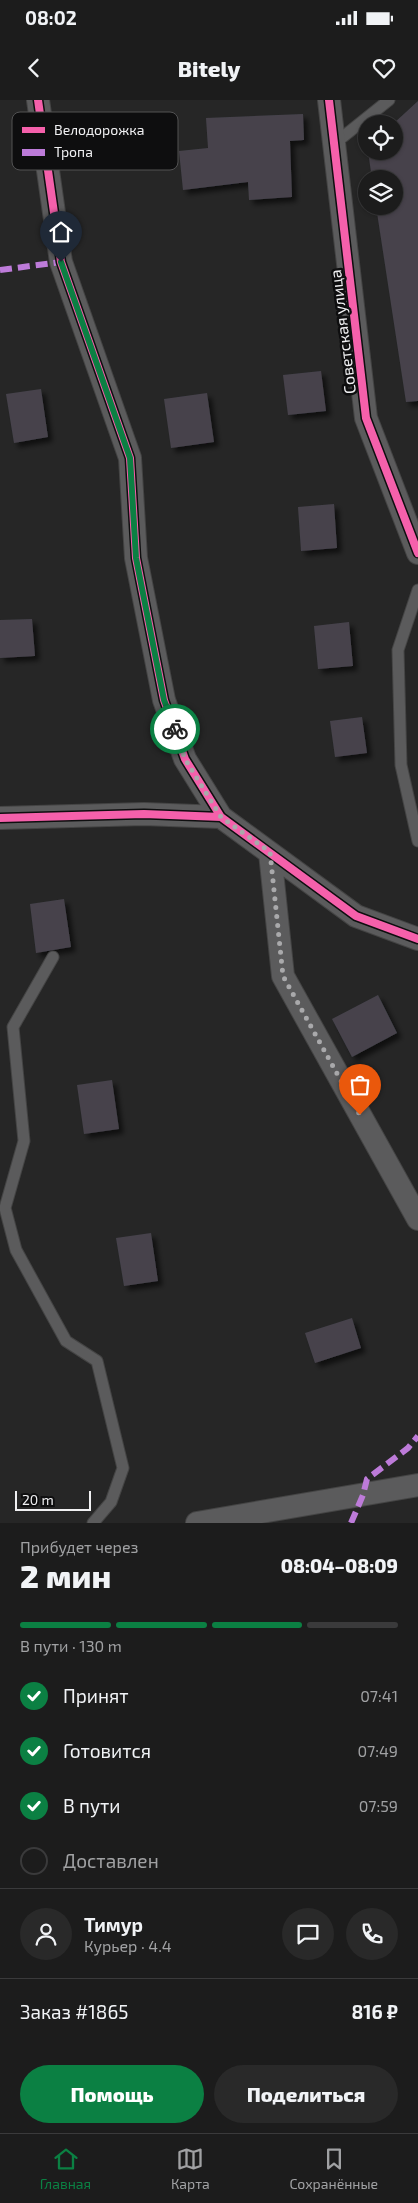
<!DOCTYPE html>
<html lang="ru">
<meta charset="utf-8">
<style>
:root{--surface:#1c1c1c;--page:#292929;--text:#f1f3f6;--muted:#a0a1a3;--line:#3a3a3b;--accent:#0b8043}
body{margin:0;font-family:"Exo 2",sans-serif;background:var(--page);color:var(--text);height:100vh;display:flex;flex-direction:column;font-size:19px;white-space:nowrap}
*{box-sizing:border-box;margin:0}
p{font-size:16px;color:var(--muted)}
.icon{flex:none;width:28px;height:28px;fill:none;stroke:currentColor;stroke-width:2;stroke-linecap:round;stroke-linejoin:round}
.map{position:relative;height:1423px;overflow:hidden}
.drawer{display:flex;flex-direction:column;background:var(--surface);flex:1}
.drawer>*{flex:none}
.buttons{position:absolute;left:358px;top:15px;display:grid;gap:10px}
.buttons a{display:grid;place-items:center;width:45px;height:45px;border-radius:50%;background:var(--surface);box-shadow:0 1px 4px #0004,0 0 0 1px var(--line);font-size:25px}
.scale{position:absolute;left:15px;bottom:12px;width:76px;box-sizing:border-box;padding-left:5px;border:2px solid #f0f0f2;border-top:0;font-size:14px;line-height:18px;white-space:nowrap;color:#f0f0f2;-webkit-text-stroke:4px #0e0e0f;paint-order:stroke}
.pin{position:absolute;display:grid;place-items:center;width:42px;height:42px;color:#fff;margin:-51px -21px;border-radius:50% 50% 50% 0;rotate:-45deg;box-shadow:0 0 5px #0007}
.pin .icon{rotate:45deg}
.courier{position:absolute;display:grid;place-items:center;width:50px;height:50px;margin:-25px;border:4px solid #0b8043;border-radius:50%;background:#fff;color:#222;box-shadow:0 1px 6px #0007}
.overview em{font-style:normal;font-weight:800}
.overview div{display:flex;flex-direction:column-reverse}
.overview{display:flex;align-items:center;justify-content:space-between;height:85px;padding:0 20px}
h1{font-size:32px;font-weight:800;line-height:38px}
.bar{display:grid;grid-template-columns:repeat(4,1fr);gap:8px 5px;align-content:center;height:60px;padding:0 20px}
.bar i{height:6px;border-radius:4px;background:var(--line)}
.bar .current{background:var(--accent)}
.bar p{grid-column:span 4}
.line{display:flex;align-items:center;gap:12px;padding:0 20px;border-top:1px solid var(--line)}
.line div{flex:1}
.round{display:grid;place-items:center;flex:none;width:52px;height:52px;border-radius:26px;background:var(--page)}
ol{padding:0 20px;list-style:none}
li{display:flex;align-items:center;gap:15px;height:55px}
li p{margin-inline-start:auto}
li .icon{padding:5px;border-radius:50%;background:var(--accent);color:#fff;stroke-width:4}
li:last-child{color:var(--muted)}
li i{width:28px;height:28px;border:2px solid var(--line);border-radius:50%}
.primary-button{display:flex;gap:10px;margin-top:auto;padding:10px 20px}
.primary-button a{flex:1;height:58px;border-radius:30px;background:var(--accent);color:#fff;font-size:20px;font-weight:800;line-height:58px;text-align:center}
.primary-button a+a{background:var(--page);color:var(--text)}
.status{display:flex;justify-content:space-between;align-items:center;height:35px;padding:0 25px;background:var(--surface);direction:ltr}
.status svg{height:14px;fill:currentColor}
header{display:flex;justify-content:space-between;align-items:center;height:65px;padding:0 20px;background:var(--surface);font-size:22px;font-weight:800}
.tabs{display:flex;justify-content:space-around;align-items:center;height:70px;border-top:1px solid var(--line);background:var(--surface);font-size:14px;color:var(--muted)}
.tabs a{display:grid;justify-items:center;gap:2px}
.tabs .current{color:var(--accent)}
.map>svg:first-child{display:block}
</style>
<div class="status"><b>08:02</b><svg viewBox="0 0 49 12"><path d="M0 12V9h3v3zM5 12V6h3v6zM10 12V3h3v9zM15 12V0h3v12zM26 1h20v11H26zM47 4h2v5h-2z"/></svg></div>
<header><svg class="icon" aria-label="back" viewBox="0 0 24 24"><path d="M15 5l-7 7 7 7"/></svg>Bitely<svg class="icon" aria-label="heart" viewBox="0 0 24 24"><path d="M12 20l-8-8c-3-5 5-10 8-4 3-6 11-1 8 4z"/></svg></header>
<div class="map">
<svg width="418" height="1423" viewBox="0 0 418 1423">
<defs>
<filter id="shadow"><feDropShadow dx="4.5" dy="4.5" stdDeviation="2.5" flood-color="#0009"/></filter>
</defs>
<rect width="100%" height="100%" fill="#262626"/>
<!-- building -->
<path fill="#46434c" filter="url(#shadow)" d="M418,1v300l-12,1 -30,-196h18v-27h-22l-4,-28h26l-1,-27z
M303,14l1,26 -14,1 2,56 -43,3 -1,-18 -65,8 -4,-39 29,-3 -2,-30z
M321,271l5,40 -38,4 -5,-40z
M41,289l7,48 -34,6 -8,-49z
M207,293l7,49 -43,6 -7,-49z
M334,404l3,44 -36,3 -3,-44z
M32,519l3,37 -35,2v-38z
M349,522l4,44 -35,3 -4,-43z
M362,617l5,36 -32,4 -5,-36z
M64,799l7,48 -35,6 -6,-49z
M378,895l19,38 -45,24 -20,-38z
M112,980l7,49 -35,5 -7,-49z
M151,1133l7,48 -34,5 -8,-48z
M352,1218l9,30 -46,15 -10,-30z"/>
<g fill="none" stroke-linecap="round" stroke-linejoin="round">
<defs>
<path id="lane" d="M334,44l55,-44
M418,490l-20,60 3,115 17,76
M53,857l-40,70 11,114 -19,67 11,42 50,91 31,20 26,107 -12,34 -18,21"/>
<path id="street" d="M38,0l23,162 69,196 6,100 28,142 21,59 36,58
M329,0l37,318 52,135
M0,718l144,-4 77,3 135,99 62,23
M270,753l13,123 135,243
M197,1423l221,-38"/>
</defs>
<!-- lane casing -->
<use href="#lane" stroke="#444" stroke-width="13"/>
<!-- street casing -->
<use href="#street" stroke="#444" stroke-width="24"/>
<!-- lane -->
<use href="#lane" stroke="#5b5b5c" stroke-width="11"/>
<!-- street -->
<use href="#street" stroke="#5b5b5c" stroke-width="22"/>
<!-- quiet -->
<path stroke="#bd7bd9" stroke-width="6" stroke-dasharray="12 6" stroke-linecap="butt" d="M0,170l61,-8
M351,1423l12,-28 4,-16 41,-31 10,-12"/>
<defs>
<path id="cycleway" d="M38,0l23,162 69,196 6,100 28,142 21,59 36,58
M329,0l37,318 52,135
M0,718l144,-4 77,3 135,99 62,23"/>
</defs>
<!-- cycleway casing -->
<use href="#cycleway" stroke="#0e0e0f" stroke-width="11"/>
<!-- cycleway -->
<use href="#cycleway" stroke="#f560ab" stroke-width="8"/>
</g>
<g fill="none" stroke-linecap="round" stroke-linejoin="round">
<!-- done -->
<path stroke="#a9a9ab" stroke-width="5" stroke-dasharray="0 9" d="M175,629l10,30 36,58 49,35 13,124 77,139"/>
<!-- route -->
<path stroke="#0b8043" stroke-width="6" d="M61,162l69,196 6,100 28,142 11,29"/>
</g>
<g text-anchor="middle" dominant-baseline="central" stroke-width="5" stroke-linejoin="round" paint-order="stroke">
<!-- street labels -->
<g font-size="16" fill="#f0f0f2" stroke="#0e0e0f">
<text transform="translate(342 232) rotate(-97)">Советская улица</text>
</g>
</g>
<!-- legend -->
<rect x="12" y="12" width="166" height="58" rx="8" fill="#0e0e0f" stroke="#525253" stroke-width="1"/>
<rect x="22" y="27" width="23" height="6" fill="#f560ab"/>
<rect x="22" y="49" width="23" height="7" fill="#bd7bd9"/>
<g font-size="14" fill="#f0f0f2">
<text x="54" y="35">Велодорожка</text>
<text x="54" y="57">Тропа</text>
</g>
</svg>
<div class="buttons">
<a><svg class="icon" aria-label="locate" viewBox="0 0 24 24"><circle cx="12" cy="12" r="6"/><path d="M12 2v4M12 18v4M2 12h4M18 12h4"/></svg></a>
<a><svg class="icon" aria-label="layers" viewBox="0 0 24 24"><path d="M12 4l9 5-9 5-9-5zM3 14l9 5 9-5"/></svg></a>
</div>
<div class="scale">20 m</div>
<div class="pin" style="left:360px;top:1015px;background:#ea580c"><svg class="icon" aria-label="bag" viewBox="0 0 24 24"><path d="M5 8h14l-1 12H6zM9 8a3 3 0 0 1 6 0"/></svg></div>
<div class="pin" style="left:61px;top:162px;background:#1f2937"><svg class="icon" aria-label="home" viewBox="0 0 24 24"><path d="M3 11l9-7 9 7M6 9v11h12V9"/></svg></div>
<div class="courier" style="left:175px;top:629px"><svg class="icon" aria-label="bike" viewBox="0 0 24 24"><circle cx="6" cy="16" r="4"/><circle cx="18" cy="16" r="4"/><path d="M6 16l4-8h5l3 8M10 8l3 8H6M13 5h3"/></svg></div>
</div>
<section class="drawer">
<div class="overview"><div><h1>2 мин</h1><p>Прибудет через</p></div><em>08:04–08:09</em></div>
<div class="bar"><i class="current"></i><i class="current"></i><i class="current"></i><i></i><p>В пути · 130 m</p></div>
<ol>
<li><svg class="icon" aria-label="check" viewBox="0 0 24 24"><path d="M5 12l5 5 9-10"/></svg>Принят<p>07:41</p></li>
<li><svg class="icon" aria-label="check" viewBox="0 0 24 24"><path d="M5 12l5 5 9-10"/></svg>Готовится<p>07:49</p></li>
<li><svg class="icon" aria-label="check" viewBox="0 0 24 24"><path d="M5 12l5 5 9-10"/></svg>В пути<p>07:59</p></li>
<li><i></i>Доставлен</li>
</ol>
<div class="line" style="height:90px"><a class="round"><svg class="icon" aria-label="person" viewBox="0 0 24 24"><circle cx="12" cy="8" r="4"/><path d="M4 21q1-7 8-7t8 7"/></svg></a><div><b>Тимур</b><p>Курьер · 4.4</p></div><a class="round"><svg class="icon" aria-label="chat" viewBox="0 0 24 24"><path d="M4 5h16v11H9l-5 4z"/></svg></a><a class="round"><svg class="icon" aria-label="phone" viewBox="0 0 24 24"><path d="M5 4h4l2 5-3 2q2 4 5 5l2-3 5 2v4C11 20 4 13 5 4z"/></svg></a></div>
<div class="line" style="height:65px"><div>Заказ #1865</div><b>816 ₽</b></div>
<div class="primary-button"><a>Помощь</a><a>Поделиться</a></div>
</section>
<nav class="tabs">
<a class="current"><svg class="icon" aria-label="home" viewBox="0 0 24 24"><path d="M3 11l9-7 9 7M6 9v11h12V9"/></svg>Главная</a>
<a><svg class="icon" aria-label="map" viewBox="0 0 24 24"><path d="M3 6l6-2 6 2 6-2v14l-6 2-6-2-6 2zM9 4v14M15 6v14"/></svg>Карта</a>
<a><svg class="icon" aria-label="saved" viewBox="0 0 24 24"><path d="M7 4h10v16l-5-4-5 4z"/></svg>Сохранённые</a>
</nav>
